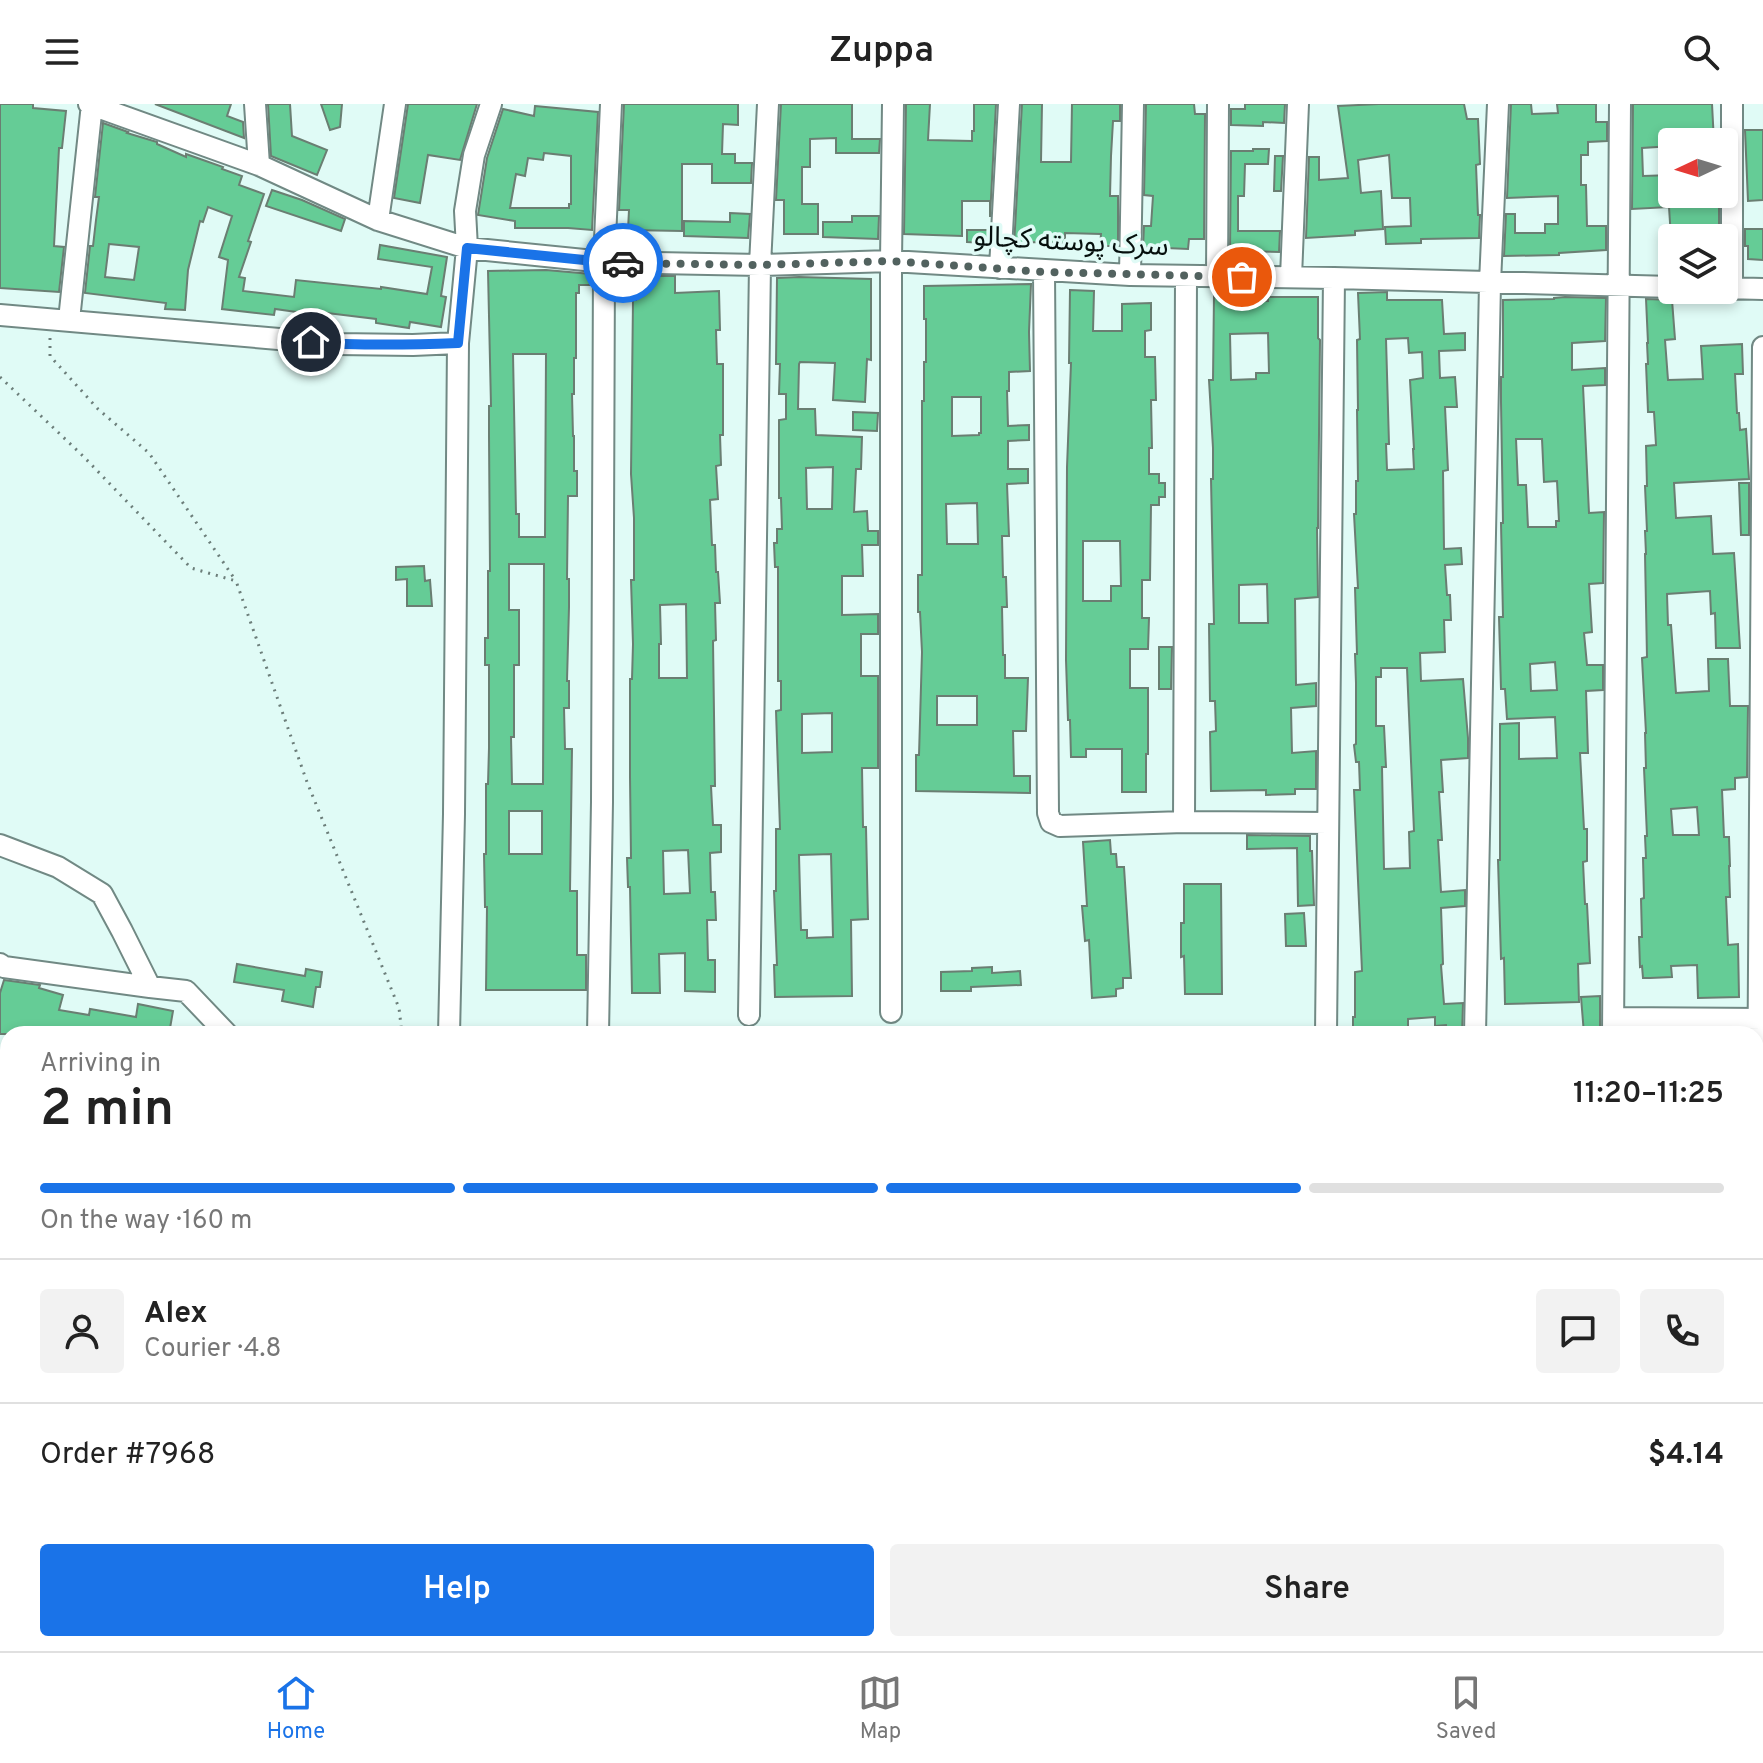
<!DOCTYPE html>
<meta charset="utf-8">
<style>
:root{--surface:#fff;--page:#f2f2f2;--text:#222;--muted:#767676;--line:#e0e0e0;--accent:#1a73e8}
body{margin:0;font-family:Overpass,"Noto Sans Arabic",sans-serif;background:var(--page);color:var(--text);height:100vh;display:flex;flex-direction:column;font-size:30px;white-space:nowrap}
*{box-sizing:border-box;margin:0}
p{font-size:26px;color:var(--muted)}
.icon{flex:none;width:44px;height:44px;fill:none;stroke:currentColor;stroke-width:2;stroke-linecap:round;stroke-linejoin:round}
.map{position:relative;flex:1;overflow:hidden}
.panel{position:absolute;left:0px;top:922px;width:1764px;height:626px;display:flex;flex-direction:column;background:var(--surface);border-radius:24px 24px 0 0;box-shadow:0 4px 12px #0003}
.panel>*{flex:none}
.needle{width:52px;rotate:266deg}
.fabs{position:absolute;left:1658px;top:24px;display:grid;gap:16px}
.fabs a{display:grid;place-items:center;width:80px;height:80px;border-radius:8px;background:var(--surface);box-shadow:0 4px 12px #0003;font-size:40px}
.pin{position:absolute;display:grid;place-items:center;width:68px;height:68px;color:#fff;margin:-34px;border:4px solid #fff;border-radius:50%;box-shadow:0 2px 8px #0007}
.courier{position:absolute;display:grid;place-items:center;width:80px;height:80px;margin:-40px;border:6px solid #1a73e8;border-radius:50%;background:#fff;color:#222;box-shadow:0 2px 10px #0007}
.overview em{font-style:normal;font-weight:600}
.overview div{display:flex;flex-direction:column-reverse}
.overview{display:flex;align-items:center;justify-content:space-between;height:136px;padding:0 40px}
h1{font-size:52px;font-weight:600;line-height:60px}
.bar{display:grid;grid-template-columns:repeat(4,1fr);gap:12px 8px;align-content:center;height:96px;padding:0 40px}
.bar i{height:10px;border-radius:6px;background:var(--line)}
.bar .active{background:var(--accent)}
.bar p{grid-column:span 4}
.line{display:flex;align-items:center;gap:20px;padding:0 40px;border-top:2px solid var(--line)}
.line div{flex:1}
.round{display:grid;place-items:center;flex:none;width:84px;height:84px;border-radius:8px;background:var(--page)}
.action{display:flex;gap:16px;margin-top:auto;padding:16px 40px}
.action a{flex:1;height:92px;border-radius:8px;background:var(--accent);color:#fff;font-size:32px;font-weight:600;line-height:92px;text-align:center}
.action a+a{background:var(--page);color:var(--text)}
header{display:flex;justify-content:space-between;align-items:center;height:104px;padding:0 40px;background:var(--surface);font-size:36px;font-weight:600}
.menu{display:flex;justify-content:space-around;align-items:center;height:112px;border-top:2px solid var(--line);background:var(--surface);font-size:22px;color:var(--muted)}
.menu a{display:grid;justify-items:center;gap:4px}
.menu .active{color:var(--accent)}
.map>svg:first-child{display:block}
</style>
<header><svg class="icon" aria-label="menu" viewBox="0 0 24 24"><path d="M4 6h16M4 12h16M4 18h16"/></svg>Zuppa<svg class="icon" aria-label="search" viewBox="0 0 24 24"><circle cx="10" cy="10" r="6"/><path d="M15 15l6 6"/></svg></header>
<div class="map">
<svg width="1763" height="1547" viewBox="0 0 1763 1547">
<rect width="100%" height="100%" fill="#e0fbf6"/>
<!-- building -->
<path fill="#65cc96" stroke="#6a7e72" stroke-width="2" fill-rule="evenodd" d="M0,0h33v4l33,3 -4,37h-3l-5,98 10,1 -5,45 -59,-4z
M155,0h76l-4,12 16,6 1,16z
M268,0h22l2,32 35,14 -10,25 -46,-19z
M321,0h21l-2,23 -10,3z
M408,0h69l-17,56 -32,-5 -8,48 -26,-5z
M624,0h114v21l-15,-1 -1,30h13v9h17l-1,20h-39v-19h-30v67l-54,-1 1,-20h-10z
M781,0h71v35h28l-1,14h-43v-15l-26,1v28h-8v37h16v30h-34v-34h-8z
M906,0h24l-2,36 44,1v-10h2v-27h22l-6,113v-16h-28v35l-58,-2z
M1022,0h20l-1,58h30l1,-58h48v17h-7l-2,35 -1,40h8v50h-18l1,-12 -36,-1v10l-39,-1v4h-12z
M1146,0h48l1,10h10l-1,125h-15l-1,10 -45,-2 1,-21h7l2,-30 -9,-1z
M1245,0h40l-1,19 -21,-1v4l-32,-1v-16h14z
M1379,0h85l3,15h11l2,45 -4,1 2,50h2l-1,23 -58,1v4l-35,1 -1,-17 26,-1 -1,-28h-18l-3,-43 -31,5 3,33 20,-2 2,38 -28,2v4l-49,3 3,-81h10v23l29,-2 -10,-72z
M1511,0h20l1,10 26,-1 -1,-9h39v18h11v19l-19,1v13h-7v30h5l1,41h19v24l-47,3v2l-55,1 2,-42h9v19h30v-9h13v-28l-51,2z
M1633,0h79l2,38h-42v4l-30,2 1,28 29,-1v19h31v5l16,-1v40h-48l-2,-31 -37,2z
M535,2l63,6 -6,118 -24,-2h-53v-7l-37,-6 9,-57 16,-49 31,7zM544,49l27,3v48h-2v4h-59l6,-34 9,2 3,-18 15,2z
M103,19l25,9 -1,1 30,9v2l29,13v-3l37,13 -1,2 20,7 -3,9 25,9 -16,47 3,1 -12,35 6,1 -2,13 51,6 2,-17 85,9v-2l46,7 5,-27 -54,-8 2,-14 67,12 -6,39 5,1 -5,30 -31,-5 -1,6 -33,-5v-4l-65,-8 -1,3 -35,-5 -1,6 -52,-6 6,-49 -9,-3 13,-41 -24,-9 -5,15 -3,-1 -12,49 -3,40 -20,-1 1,-6 -81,-10 5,-47h3l3,-26 3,-23h-4zM109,140l30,3 -5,33 -29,-3z
M1745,26h18v70l-15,1z
M1253,45h16l-1,15h-23l-1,32h-6v35h42l-1,21 -49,-1 1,-100h22z
M1275,52h8l-2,35h-7z
M272,86l30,10 43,19 -4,12 -75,-25z
M730,109l20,1 -2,24 -64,-2v-15l46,1z
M852,112h27l-1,23 -55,-2v-15h29z
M1745,125h18v31l-15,-1v-13h-3z
M967,126h22l-1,13 -21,-1z
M546,166l45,4v11h-12v8h-3v65h-2v36h-2l1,42h1v35h3v25h-9l-1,83h2v28l-2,74h2v27h-5l1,41h7l-2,142h7v64h9v35h-100l1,-83h-2l-1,-53h2v-70h2l1,-36v-83h-4v-27h3v-67h2l-1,-135v-30h2l-3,-135zM513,250h33l-1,183h-26v-23h-3zM509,460h35l-1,220h-31l-1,-47h3v-72h5v-55h-10zM509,707h33v43h-33z
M636,172h39v17l44,-2 1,39h-4l1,34h6v71h-3l1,30 -5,1 2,33 -8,1 2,45h3l1,27h2l2,31h-5l1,37 -3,1 2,145h-4l2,39h8v27l-11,1 1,39h4l1,28h-9l1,40h7v32l-30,-1v-38l-26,1 1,39h-28l-2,-106h-2l-1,-29h4l-1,-81v-98h2l1,-35 -2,-64h3v-62l-3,-44 2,-174h3zM686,500l1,74h-28v-34h2l-1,-39zM688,746l2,43 -26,1 -1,-43z
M799,173l72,2v81l-4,-1 -2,43 -32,-2 2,-37 -35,-1 -1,2 -1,45h17l1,26 46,2 -1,32h-5l-2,43 13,-1 1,20h10v14h-16l1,31h-21v39l36,-1v20h-17v42h17v92h-16l1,59h3l2,92 -17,1 1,76 -77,1 -1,-32h3l-3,-74h2v-62h4l-4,-118 5,-1v-29h-3v-114h-3l-1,-24h3v-14h5l-1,-31h-2v-78l7,-1v-25h-7l1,-30h-4l1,-86zM833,363l-1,42h-25l-1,-41zM832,609v39l-30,1v-39zM831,750l2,83 -26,1v-8h-6l-2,-75z
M1031,180l-2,48 1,39 -21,1v19h-2l1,35 21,-1v15l-21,1v28h20v14l-21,1 2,52h-7l1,41h3l1,30h-5l1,48h2v23h23l-2,53h-13l1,45h16v17l-114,-2v-36h3l3,-103 -2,-40h-2v-37h4v-174h2v-39h2v-43h-2v-33zM952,293h29v36h-2v2l-27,1zM977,399l1,41h-31l-1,-40zM937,592h40v29h-40z
M1070,186l24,1 -1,40h29v-27l29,-1v27l-6,1v26h10l1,43h-5l1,48h-3v26h10v9h6v14h-6v8h-8l-1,75h-8v38h7l-1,31h-18v39h18v66h-2v38h-24v-43h-36v8h-15l-1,-37h-2l-2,-60 1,-193 4,-104h-2zM1083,437h37l1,45h-10v15h-28z
M1387,188v8h55l2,34 21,-1v17l-26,1 1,27 15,-1 2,30h-12l3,63 -5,1 1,78 17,-1 1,16 -17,1 2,30h3l1,25h-7l1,32 -25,1 1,28 42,-2 5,59v20l-27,2 2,32h-4l3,48h-4l3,52 24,-2v16l-24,2 2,56 -2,1 3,39 19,-1 -1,31h-15l-1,-9 -11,1v-9l-27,2v15h-55v-17h2v-45l7,-1 -8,-181h6l-1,-28h-3l-2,-17 2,-1v-61l-1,-29h2l-2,-66h3l-4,-74h2v-33h2l-1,-71h1l-1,-70 3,-1 -2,-46zM1408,234l1,15 13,-1 1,26 -13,2 4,69h-1l1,20 -27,1 -1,-26h3l-3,-105zM1381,564h26l7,163 -5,1 1,36 -26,1 -2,-102h4l-2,-41h-8v-49h5z
M1214,191h14v7l40,-1v-4h50v41l2,2 -2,188h-1l1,69 -23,2 1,86 20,-2v23l-25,2 1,45 24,-2v38h-21v5l-29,1v-5l-55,1 -1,-59 6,-1 -1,-30h-5l-1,-77h5l-3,-145h2v-31l-4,-68h4zM1268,229l1,40h-13v6l-25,1 -1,-46zM1267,480l1,39h-29v-38z
M1565,193l41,1 -1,43 -33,2v27l33,-2v17l-22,1 6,127 15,-1 -1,71 -14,1 3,48 -8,1 3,32h16v25l-17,1 2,62h-8l4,76h3v32l-4,1 2,42h2l3,59 -12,1 1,38 -74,2 -1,-46 -3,1 -3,-99h2v-136l19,-1v36l38,-1 -2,-41 -48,2 -2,-30h-4l-2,-72h4l-2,-94h2l-2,-121v-25h2v-77l51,-1v-1zM1516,335h26l2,43 13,-1 2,40h-3v6h-28l-2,-42h-8zM1555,558l2,28 -26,1 -1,-27z
M1646,195l26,1 3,39 -10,1 3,40 35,-1 -2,-33 41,-2 1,30h-8l2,39h2l1,17 6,-1 3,50 -75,4 2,35 35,-2 2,38 21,-1 6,95h-24l-1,-35 -4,1 -1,-23 -43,3 1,31h3l5,68 33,-2 -1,-32h20l2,47h18l-1,71 -12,1v11l-13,1 2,47h5l1,29h-1l1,31h-4l2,48 10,-1 1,53 -41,1 -1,-33 -26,1 1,11 -22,1h-7l-1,-12 -2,1 -1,-30h3l-1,-38 3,-1 -1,-40h3l-1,-22h2l-3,-68h2l-1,-35h1l-4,-75 5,-1 -2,-103h1l-1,-23h2l-2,-45h2l-1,-40 10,-1 -2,-33h-6l-2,-48h2l-1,-21h1zM1697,703l2,28h-26l-2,-26z
M853,308l25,1 -1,18 -24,-1z
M1739,379h10v52h-8z
M424,462l1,15 5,-1 2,26h-25v-27l-11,1v-13z
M1159,543h13l-1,42h-12z
M1247,731l63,1v15h2l2,54 -16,1 -1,-58 -50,1z
M1110,736l1,14h5l1,13h7l7,111h-8v10l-7,1v7l-24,2 -3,-58 -4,1 -3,-35h5l-4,-64z
M1184,780h37l1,110h-37l-1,-38 -3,1v-34h3z
M1304,809l2,33h-20l-1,-32z
M237,860l68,12 1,-7 16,3 -2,15h-4l-3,20 -31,-6 2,-11 -50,-8z
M992,863v6l28,-2 1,14 -50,2v4h-30v-19l31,-1v-3z
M4,876l36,5 -1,3 24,7 -4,15 30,5 1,-6 46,8 2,-13 35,7 -4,23h-169v-41z
M1600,892v38h-16l-3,-37z"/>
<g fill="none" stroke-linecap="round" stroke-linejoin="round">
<defs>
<path id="lane" d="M368,1547l8,-7"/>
<path id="street" d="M89,0l170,61 119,55 89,28 137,14 156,3 131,-4 239,14 204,3 338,9
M255,0l4,61
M378,116l17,-116
M1000,164l9,-164
M1044,168l4,541 3,9 9,4 124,-4 144,1
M1130,171l3,-171
M1217,173l1,-173
M1291,173l7,-173
M1724,184l39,1
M1732,185v-185
M0,211l337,29 76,1 45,-2
M69,216l23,-216
M1184,718l2,-545
M0,741l58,22 44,27 20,37 28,56
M0,860l4,3 146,20 36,4 41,43
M891,908v-751l2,-157
M749,911l11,-750 8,-161
M1614,914l149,1
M449,930l5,-220 4,-471 9,-95 -2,-37 9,-56 17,-51
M598,930l4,-232 2,-540 7,-158
M1326,930l8,-756
M1475,930l15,-751 8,-179
M1613,930l7,-930
M0,1010h8
M0,1199l8,3
M1756,1330l7,-1087
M448,1540v7
M596,1547v-7
M740,1547v-7
M887,1547v-7
M1035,1547v-7
M1246,1547v-7
M1463,1547v-7
M1609,1547v-7
M1754,1547v-7"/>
</defs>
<!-- lane casing -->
<use href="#lane" stroke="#718984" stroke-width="14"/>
<!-- street casing -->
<use href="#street" stroke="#718984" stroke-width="24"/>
<!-- path -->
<path stroke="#6c7e7a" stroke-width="3" stroke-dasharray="2 6" stroke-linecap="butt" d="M50,234v18l48,53 51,44 87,128
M0,273l83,79 108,112 45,13 71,201 92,226 3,26"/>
<!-- lane -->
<use href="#lane" stroke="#fff" stroke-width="10"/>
<!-- street -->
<use href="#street" stroke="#fff" stroke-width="20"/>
</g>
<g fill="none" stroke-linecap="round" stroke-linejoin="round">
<!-- done -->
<path stroke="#52625f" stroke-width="8" stroke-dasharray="0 14.4" d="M623,159l137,2 131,-4 153,11 198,5"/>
<!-- route -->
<path stroke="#1a73e8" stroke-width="10" d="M311,238c49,4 98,3 147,1l9,-95 137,14 19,1"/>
</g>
<g text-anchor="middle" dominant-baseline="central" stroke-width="7" stroke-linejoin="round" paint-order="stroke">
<!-- street labels -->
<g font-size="28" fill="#060f0d" stroke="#e0fbf6">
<text transform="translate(1071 139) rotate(3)">سرک پوسته کچالو</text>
</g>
</g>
</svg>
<div class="fabs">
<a><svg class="needle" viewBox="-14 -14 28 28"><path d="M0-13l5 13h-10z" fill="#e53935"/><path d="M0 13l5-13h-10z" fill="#767676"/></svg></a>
<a><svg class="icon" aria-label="layers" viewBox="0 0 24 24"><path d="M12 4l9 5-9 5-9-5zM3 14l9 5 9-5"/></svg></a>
</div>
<div class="pin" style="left:1242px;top:173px;background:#ea580c"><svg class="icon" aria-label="bag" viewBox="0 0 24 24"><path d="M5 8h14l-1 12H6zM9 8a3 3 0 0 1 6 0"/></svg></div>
<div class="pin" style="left:311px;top:238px;background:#1f2937"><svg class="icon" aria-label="home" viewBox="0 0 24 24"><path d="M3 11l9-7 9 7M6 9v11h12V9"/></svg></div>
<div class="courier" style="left:623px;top:159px"><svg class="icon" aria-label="car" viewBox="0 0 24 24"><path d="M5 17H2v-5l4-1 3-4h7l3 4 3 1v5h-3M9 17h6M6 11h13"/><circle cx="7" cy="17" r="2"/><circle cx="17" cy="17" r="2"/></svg></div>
<section class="panel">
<div class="overview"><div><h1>2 min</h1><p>Arriving in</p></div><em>11:20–11:25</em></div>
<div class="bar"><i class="active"></i><i class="active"></i><i class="active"></i><i></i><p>On the way · 160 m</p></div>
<div class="line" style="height:144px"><a class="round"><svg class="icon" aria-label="person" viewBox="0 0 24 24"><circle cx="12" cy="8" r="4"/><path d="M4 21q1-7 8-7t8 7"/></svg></a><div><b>Alex</b><p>Courier · 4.8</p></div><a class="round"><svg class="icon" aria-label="chat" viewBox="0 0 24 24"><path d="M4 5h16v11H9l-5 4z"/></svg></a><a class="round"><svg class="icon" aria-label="phone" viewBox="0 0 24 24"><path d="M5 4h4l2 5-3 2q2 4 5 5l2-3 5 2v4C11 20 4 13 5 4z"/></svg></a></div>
<div class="line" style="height:104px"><div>Order #7968</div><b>$4.14</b></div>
<div class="action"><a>Help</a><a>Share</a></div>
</section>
</div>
<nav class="menu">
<a class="active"><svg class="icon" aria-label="home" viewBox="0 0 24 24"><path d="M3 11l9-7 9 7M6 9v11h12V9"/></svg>Home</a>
<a><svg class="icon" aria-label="map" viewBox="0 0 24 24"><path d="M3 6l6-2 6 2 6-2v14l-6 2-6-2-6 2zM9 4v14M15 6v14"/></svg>Map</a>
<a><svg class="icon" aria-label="saved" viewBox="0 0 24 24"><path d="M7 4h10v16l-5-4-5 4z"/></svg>Saved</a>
</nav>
